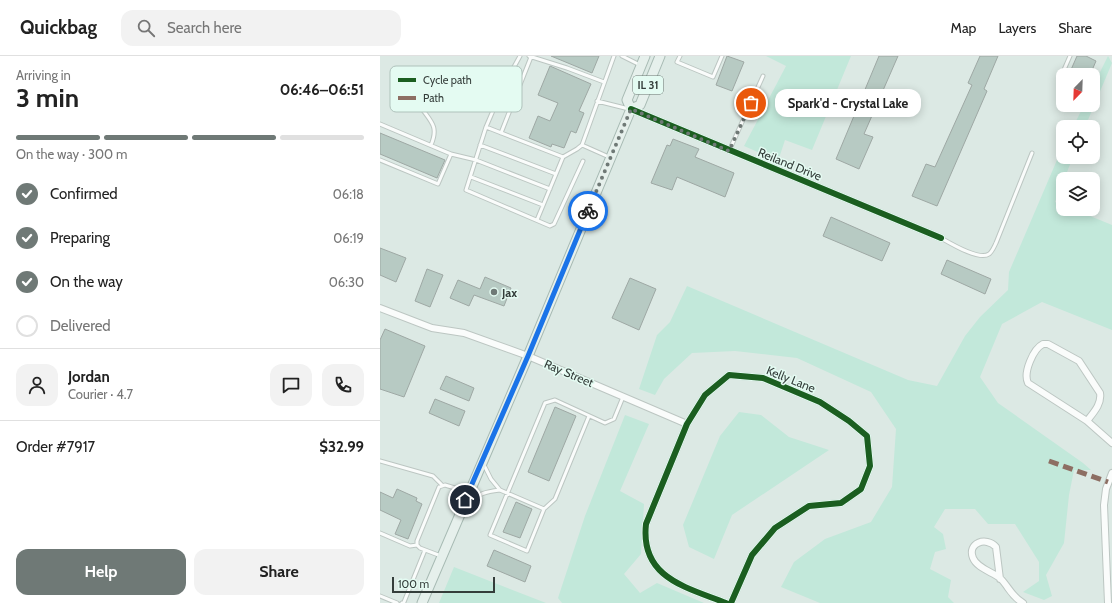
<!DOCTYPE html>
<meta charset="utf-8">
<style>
:root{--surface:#fff;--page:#f2f2f2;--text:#222;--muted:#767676;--line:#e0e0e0;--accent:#6f7976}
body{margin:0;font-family:Cabin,sans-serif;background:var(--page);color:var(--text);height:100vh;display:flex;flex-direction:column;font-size:15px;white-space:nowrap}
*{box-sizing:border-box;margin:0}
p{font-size:13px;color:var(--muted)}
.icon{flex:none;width:22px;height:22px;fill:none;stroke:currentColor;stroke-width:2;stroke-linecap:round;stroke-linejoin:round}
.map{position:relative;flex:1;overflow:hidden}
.side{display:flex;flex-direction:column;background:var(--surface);width:380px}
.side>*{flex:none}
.needle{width:26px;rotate:203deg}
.fabs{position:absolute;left:676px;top:12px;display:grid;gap:8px}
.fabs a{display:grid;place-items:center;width:44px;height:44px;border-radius:8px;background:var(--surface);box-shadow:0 2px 10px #0003;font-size:20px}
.scale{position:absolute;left:12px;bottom:10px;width:103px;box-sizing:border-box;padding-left:4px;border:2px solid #343d3a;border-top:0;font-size:11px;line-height:14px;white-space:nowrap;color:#343d3a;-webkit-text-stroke:3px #e4fbf2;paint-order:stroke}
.pin{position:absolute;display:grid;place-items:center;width:34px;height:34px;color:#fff;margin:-17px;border:2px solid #fff;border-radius:50%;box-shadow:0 1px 4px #0007}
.courier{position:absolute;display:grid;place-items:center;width:40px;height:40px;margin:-20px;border:3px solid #1a73e8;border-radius:50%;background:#fff;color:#222;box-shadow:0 1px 5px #0007}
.bubble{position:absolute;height:28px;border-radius:12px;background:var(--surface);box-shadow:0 2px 10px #0003;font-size:13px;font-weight:700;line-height:28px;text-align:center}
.overview em{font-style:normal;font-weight:700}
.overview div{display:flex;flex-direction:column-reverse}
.overview{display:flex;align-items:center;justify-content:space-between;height:68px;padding:0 16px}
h1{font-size:26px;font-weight:700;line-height:30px}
.bar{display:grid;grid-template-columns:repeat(4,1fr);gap:6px 4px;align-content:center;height:48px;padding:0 16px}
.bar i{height:5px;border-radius:3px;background:var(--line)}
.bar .selected{background:var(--accent)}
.bar p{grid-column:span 4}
.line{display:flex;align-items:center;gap:10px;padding:0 16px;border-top:1px solid var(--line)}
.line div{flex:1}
.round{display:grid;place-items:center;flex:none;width:42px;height:42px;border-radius:12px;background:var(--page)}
ol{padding:0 16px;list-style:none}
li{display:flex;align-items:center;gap:12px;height:44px}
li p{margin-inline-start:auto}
li .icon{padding:4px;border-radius:50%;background:var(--accent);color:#fff;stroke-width:4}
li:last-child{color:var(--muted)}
li i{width:22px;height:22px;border:2px solid var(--line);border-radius:50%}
.button{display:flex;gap:8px;margin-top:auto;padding:8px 16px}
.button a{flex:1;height:46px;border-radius:12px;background:var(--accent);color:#fff;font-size:16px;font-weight:700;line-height:46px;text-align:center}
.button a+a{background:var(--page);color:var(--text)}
header{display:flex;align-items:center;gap:24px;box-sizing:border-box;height:56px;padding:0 20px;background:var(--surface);border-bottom:1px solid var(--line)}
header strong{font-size:19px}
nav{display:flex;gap:22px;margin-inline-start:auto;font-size:14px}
.search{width:280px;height:36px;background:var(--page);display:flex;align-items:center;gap:10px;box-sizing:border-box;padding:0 14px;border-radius:12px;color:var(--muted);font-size:15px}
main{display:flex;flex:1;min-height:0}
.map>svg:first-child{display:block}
</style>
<header>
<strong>Quickbag</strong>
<div class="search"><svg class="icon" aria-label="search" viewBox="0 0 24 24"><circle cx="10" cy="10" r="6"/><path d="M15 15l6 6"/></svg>Search here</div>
<nav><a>Map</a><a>Layers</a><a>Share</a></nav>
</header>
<main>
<section class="side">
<div class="overview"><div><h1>3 min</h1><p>Arriving in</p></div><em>06:46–06:51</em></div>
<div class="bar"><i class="selected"></i><i class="selected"></i><i class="selected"></i><i></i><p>On the way · 300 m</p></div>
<ol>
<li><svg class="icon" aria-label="check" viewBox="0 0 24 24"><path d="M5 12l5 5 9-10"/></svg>Confirmed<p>06:18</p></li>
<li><svg class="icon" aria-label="check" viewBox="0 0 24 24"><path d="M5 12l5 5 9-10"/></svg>Preparing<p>06:19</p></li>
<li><svg class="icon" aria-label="check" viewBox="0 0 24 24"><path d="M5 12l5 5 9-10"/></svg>On the way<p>06:30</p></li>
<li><i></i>Delivered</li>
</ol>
<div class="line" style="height:72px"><a class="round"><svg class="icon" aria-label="person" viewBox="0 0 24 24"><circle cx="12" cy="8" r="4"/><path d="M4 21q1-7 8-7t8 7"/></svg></a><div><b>Jordan</b><p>Courier · 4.7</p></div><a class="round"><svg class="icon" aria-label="chat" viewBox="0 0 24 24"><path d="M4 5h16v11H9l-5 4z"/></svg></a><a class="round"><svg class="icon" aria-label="phone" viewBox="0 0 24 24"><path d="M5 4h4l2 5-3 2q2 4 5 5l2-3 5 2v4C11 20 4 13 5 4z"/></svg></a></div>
<div class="line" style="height:52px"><div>Order #7917</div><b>$32.99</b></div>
<div class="button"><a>Help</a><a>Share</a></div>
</section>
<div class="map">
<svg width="732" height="547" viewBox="0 0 732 547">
<rect width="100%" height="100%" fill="#dce9e4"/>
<!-- green -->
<path fill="#c2e8da" d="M386,0h85l-39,94 -27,-10 -7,21 -34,-15 42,-80z
M728,0l4,7 -27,64h-12l11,-22h9v-19z
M683,90v11h10l-18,45 8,3v4h10l39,16v105l-70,-28 -40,22 -22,53 18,26 85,60 8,7h-17l-5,25 -5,48 -18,32 6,21 -8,4 -21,-8 16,-11v-19l-24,-38h-27l-13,-15h-30l-11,18 9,7 3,15 -11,3 -5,17 21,11 -3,17 6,6h-134l-39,-16 13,-25 31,-23 46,-17 21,-35 4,-58 -25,-37 -74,-34 -62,-7 -43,2 -28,26 -9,16 -16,-6 18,-54 13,-13 17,-36 221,94 29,6 28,-50 15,-19 28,-27 1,-18z
M359,356l22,3 28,22 40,13 -97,65 -18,44 -25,-12 -6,-22 37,-89z
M245,359l24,9 -29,67 24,13 -3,50 -17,20 16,19 17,-10 47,20h-142l-4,-5 27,-82z
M74,511l92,36h-107z"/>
<!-- building -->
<path fill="#b7cac3" stroke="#9ea8a4" d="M171,0h48l-7,17z
M347,0l17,6 -12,29 -16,-6z
M499,0h19l-34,78 9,3 -14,32 -23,-10z
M600,0h18l-14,33 3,2 -50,115 -25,-10 14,-32 9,3 37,-82 -4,-2z
M697,0h9l10,5 -6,14h-13l-7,-3z
M170,10l41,18 -12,27 5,2 -8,20 -5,-2 -7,17 -12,-4 -1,3 -22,-9 9,-22 12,5 8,-18 -20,-8z
M0,77l65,27 -8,18 -57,-24z
M293,83l26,10 -4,8 39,16 -9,24 -48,-20 -5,13 -21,-7 16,-38 3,1z
M451,161l59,26 -8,18 -59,-25z
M0,192l26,10 -10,24 -16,-7z
M567,204l44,19 -6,15 -44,-20z
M47,213l16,6 -13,32 -15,-6z
M105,221l26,11 -7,18 -30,-11 -5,11 -19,-8 8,-18 22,9z
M250,222l26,11 -17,41 -27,-12z
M5,273l40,17 -21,51 -24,-8v-49z
M66,320l28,12 -5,13 -29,-12z
M55,343l30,12 -6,15 -30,-13z
M175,351l21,9 -27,65 -21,-9z
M17,433l20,9 -1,3 6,3 -14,35 -13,-5 6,-14 -21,-10v-18l13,6z
M136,446l16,7 -12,29 -17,-6z
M114,494l37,16 -6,16 -38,-16z"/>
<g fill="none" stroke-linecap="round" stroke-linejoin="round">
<defs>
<path id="lane" d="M140,0l-16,29 -18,42 -20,63 84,36 4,-2 29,-63
M149,0l38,12 37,14
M242,0l18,9
M300,0l-3,6 36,15 9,-21
M683,22v-6l7,-16
M50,23l-10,27c11,16 19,20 11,39
M217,45l32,8
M0,68l71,30 -13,30 -58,-24
M106,71l77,30 14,-8 5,-4 32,-89
M121,77l30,-76
M100,89l76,29
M202,89l27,12
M349,95l34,-75
M71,98l25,6 74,29
M91,121l72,28
M157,164l26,-63
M561,182c9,5 38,23 48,16 3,-2 5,-7 7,-11l36,-90
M0,405l53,15 9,9
M120,434l44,19 -17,42 -37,-16 55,-132 10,-3 50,23 9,-4 9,-22
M88,447c13,-10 16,-11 32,-13l-9,-11 -7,-14
M164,453l11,-10 34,-83
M0,477l30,13 7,-1
M61,500l-21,-8 -3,-3v-4l22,-54 6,-2 23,7
M0,540l17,7
M22,547l2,-1 21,-52"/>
<path id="street" d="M251,53l310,129
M0,252l52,20 32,5 64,23 159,68
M663,288h5l31,17 21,32c2,11 -7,20 -13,28l-59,-38c-5,-10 5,-34 15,-39z
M707,365l25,22
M620,523l-4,-32c-10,-11 -29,-4 -23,11 4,10 19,14 27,20 9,9 11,18 23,25
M346,547c-40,-16 -86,-25 -80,-79l41,-100 18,-29 24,-20 34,3 57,24 29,19 18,15 3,30 -9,23 -20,14 -32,3 -34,22 -23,27 -21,48
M728,547l-4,-98 2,-16 6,-16"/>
<path id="primary" d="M251,53l-4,-9 18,-44
M42,547l106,-247 103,-247 9,-4 20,-49"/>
</defs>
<!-- lane casing -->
<use href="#lane" stroke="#bcc6c2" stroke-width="5"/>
<!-- street casing -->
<use href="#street" stroke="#bcc6c2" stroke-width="8"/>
<!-- primary casing -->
<use href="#primary" stroke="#a7bab3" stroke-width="11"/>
<!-- lane -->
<use href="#lane" stroke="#fafcfb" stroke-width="3"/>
<!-- street -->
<use href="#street" stroke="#fafcfb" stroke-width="6"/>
<!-- primary -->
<use href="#primary" stroke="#e6f0ec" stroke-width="9"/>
<!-- quiet -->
<path stroke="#8d6e63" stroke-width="5" stroke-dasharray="10 5" stroke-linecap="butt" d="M669,405l59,21"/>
<defs>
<path id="cycleway" d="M251,53l310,129
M346,547c-40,-16 -86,-25 -80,-79l41,-100 18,-29 24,-20 34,3 57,24 29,19 18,15 3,30 -9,23 -20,14 -32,3 -34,22 -23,27 -21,48"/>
</defs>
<!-- cycleway casing -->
<use href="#cycleway" stroke="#e4fbf2" stroke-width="8"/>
<!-- cycleway -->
<use href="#cycleway" stroke="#1b5e20" stroke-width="6"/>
</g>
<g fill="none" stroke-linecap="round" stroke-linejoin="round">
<!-- done -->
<path stroke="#6f7976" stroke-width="4" stroke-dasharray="0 7.2" d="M208,155l43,-102 98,42 22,-48"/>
<!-- route -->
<path stroke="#1a73e8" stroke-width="5" d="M85,444l63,-144 60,-145"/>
</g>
<!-- markers -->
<circle fill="#6f7976" stroke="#e4fbf2" stroke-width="1.5" cx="114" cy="236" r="4"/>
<g text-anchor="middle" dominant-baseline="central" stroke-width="3" stroke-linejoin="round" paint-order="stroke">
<!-- shield labels -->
<rect fill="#e4fbf2" stroke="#697671" stroke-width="1" x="253" y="20" width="30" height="18" rx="3"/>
<g font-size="11" font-weight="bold" fill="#343d3a">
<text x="268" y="29">IL 31</text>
</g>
<!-- street labels -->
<g font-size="12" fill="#343d3a" stroke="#e4fbf2">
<text transform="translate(410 108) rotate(22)">Reiland Drive</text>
<text transform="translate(189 317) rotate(23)">Ray Street</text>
<text transform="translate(411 323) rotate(22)">Kelly Lane</text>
</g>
<!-- poi labels -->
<g font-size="12" font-weight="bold" fill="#343d3a" stroke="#e4fbf2" text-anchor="start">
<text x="122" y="236">Jax</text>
</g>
</g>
<!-- legend -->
<rect x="10" y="10" width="132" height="46" rx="6" fill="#e4fbf2" stroke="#afc2bb" stroke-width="1"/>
<rect x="18" y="22" width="18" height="4" fill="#1b5e20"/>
<rect x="18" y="40" width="18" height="4" fill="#8d6e63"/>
<g font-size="11" fill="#343d3a">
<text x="43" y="28">Cycle path</text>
<text x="43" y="46">Path</text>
</g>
</svg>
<div class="fabs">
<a><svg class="needle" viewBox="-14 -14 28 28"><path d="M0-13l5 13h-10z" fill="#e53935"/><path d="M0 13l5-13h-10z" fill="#767676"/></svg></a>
<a><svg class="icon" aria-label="locate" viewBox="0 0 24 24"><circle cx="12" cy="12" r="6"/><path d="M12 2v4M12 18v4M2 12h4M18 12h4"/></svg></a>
<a><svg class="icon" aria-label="layers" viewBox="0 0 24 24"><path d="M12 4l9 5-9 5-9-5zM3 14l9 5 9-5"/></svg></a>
</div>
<div class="scale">100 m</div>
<div class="pin" style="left:371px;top:47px;background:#ea580c"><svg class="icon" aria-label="bag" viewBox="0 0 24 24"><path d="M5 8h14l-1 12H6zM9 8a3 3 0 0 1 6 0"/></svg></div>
<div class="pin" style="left:85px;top:444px;background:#1f2937"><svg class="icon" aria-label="home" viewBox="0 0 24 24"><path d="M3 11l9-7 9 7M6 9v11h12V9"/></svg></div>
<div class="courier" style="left:208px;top:155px"><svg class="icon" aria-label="bike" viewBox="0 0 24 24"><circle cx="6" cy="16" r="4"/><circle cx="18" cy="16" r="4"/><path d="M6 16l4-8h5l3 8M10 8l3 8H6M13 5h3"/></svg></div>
<div class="bubble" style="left:395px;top:33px;width:146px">Spark'd - Crystal Lake</div>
</div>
</main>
